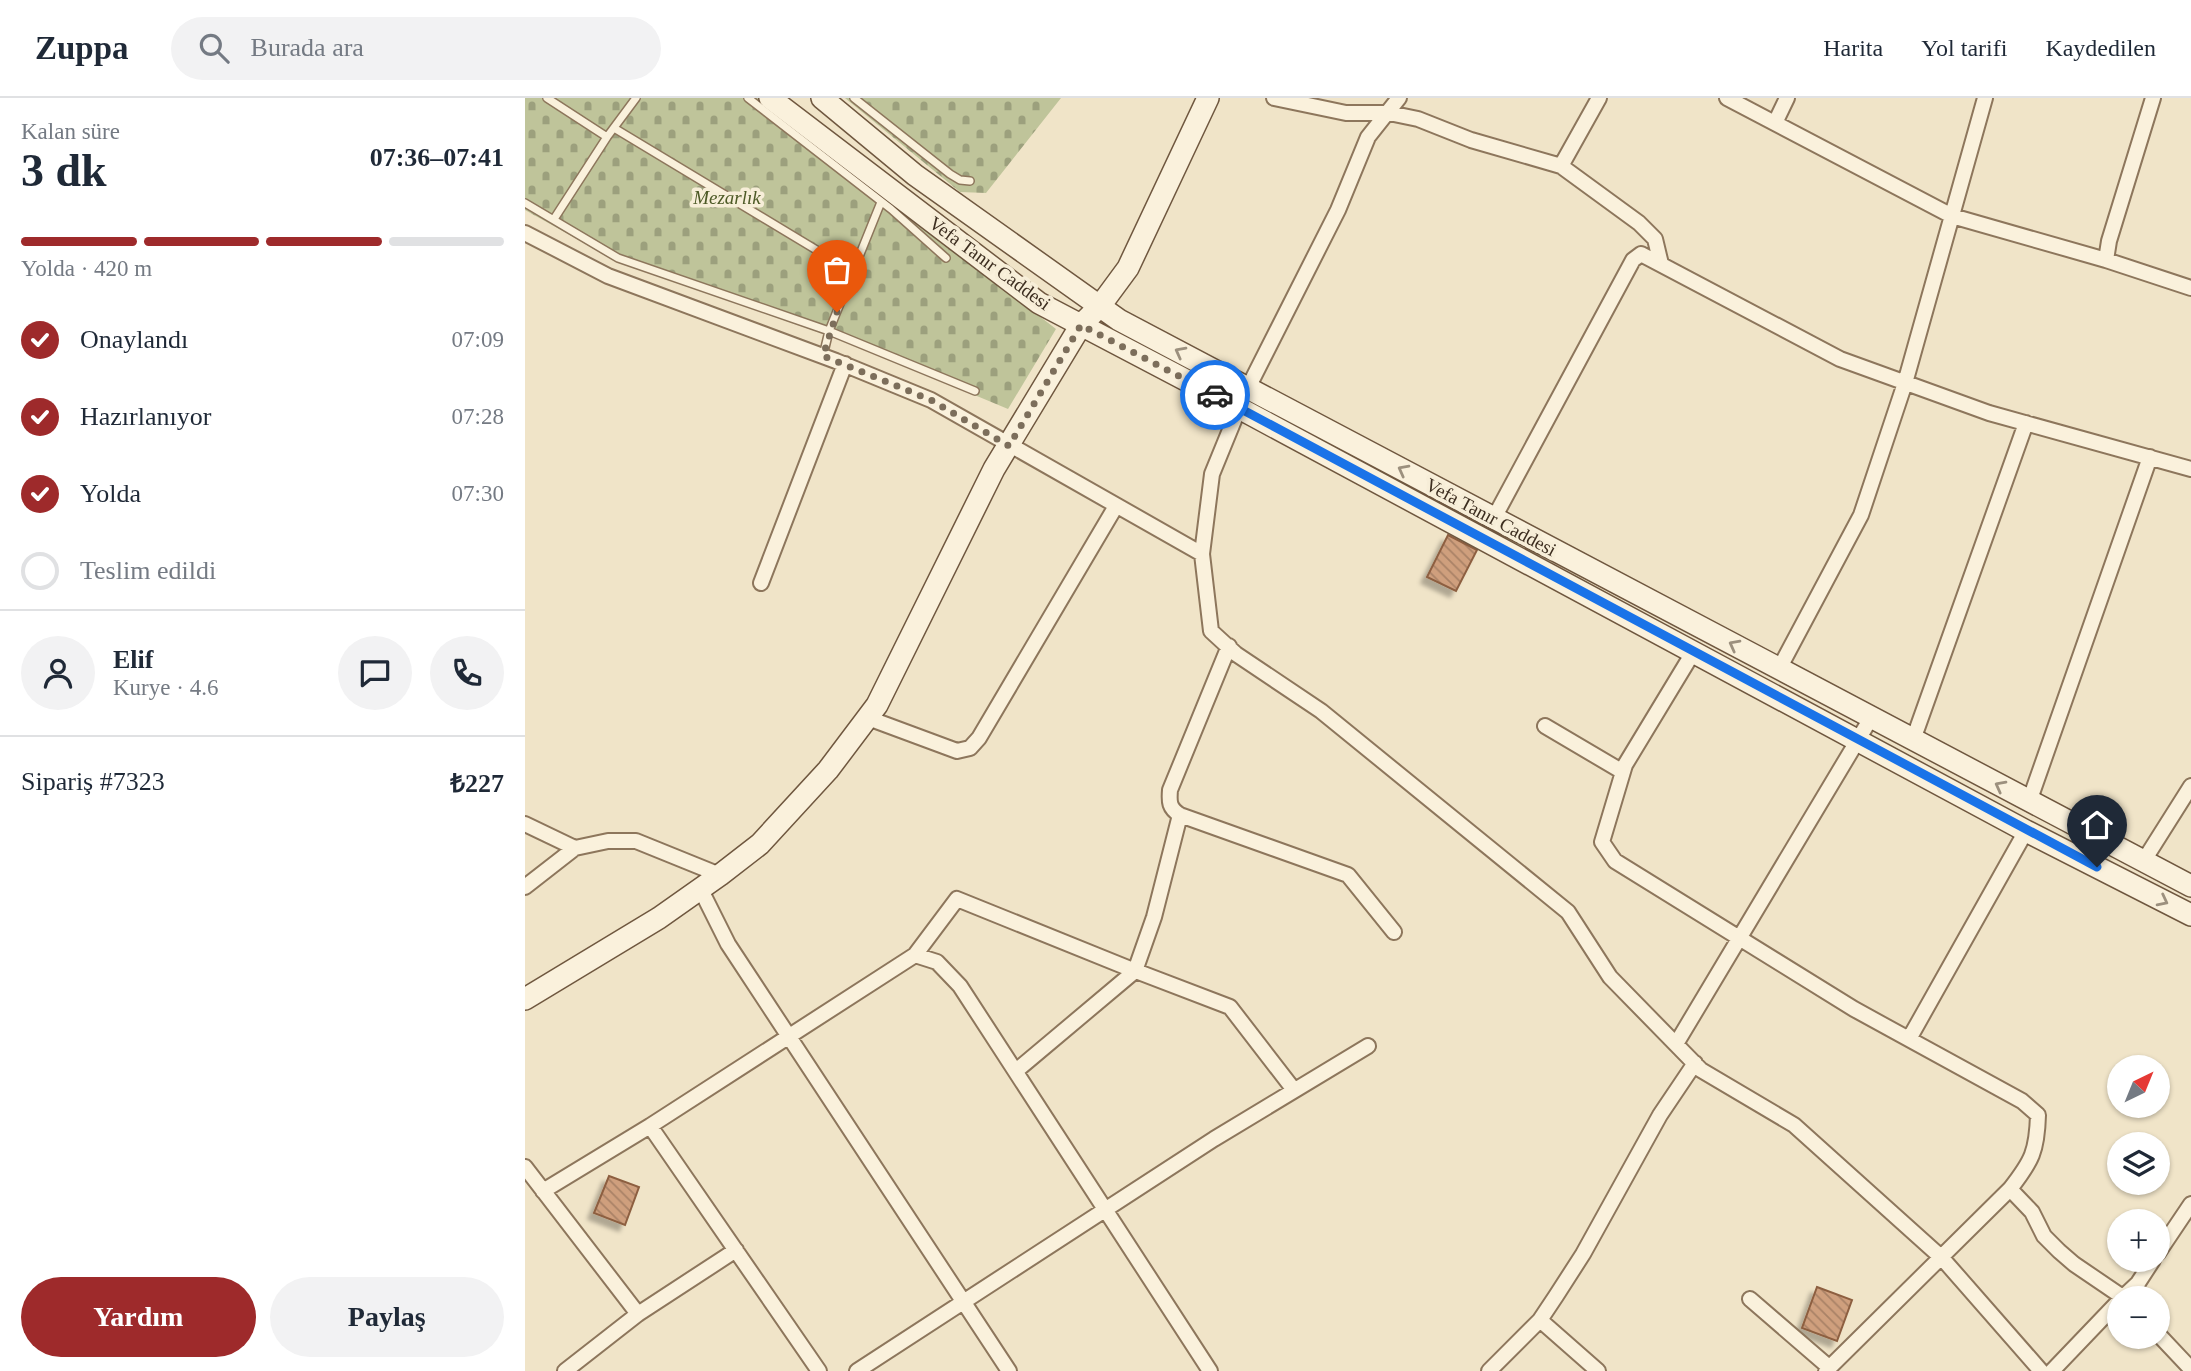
<!DOCTYPE html>
<html lang="tr">
<meta charset="utf-8">
<style>
:root{--surface:#fff;--page:#f2f2f3;--text:#1f2937;--muted:#747a83;--line:#e0e1e3;--accent:#9e2a2b}
body{margin:0;font-family:Georgia,serif;background:var(--page);color:var(--text);height:100vh;display:flex;flex-direction:column;font-size:26px;white-space:nowrap}
*{box-sizing:border-box;margin:0}
p{font-size:23px;color:var(--muted)}
.icon{flex:none;width:38px;height:38px;fill:none;stroke:currentColor;stroke-width:2;stroke-linecap:round;stroke-linejoin:round}
.map{position:relative;flex:1;overflow:hidden}
.sheet{display:flex;flex-direction:column;background:var(--surface);width:525px}
.sheet>*{flex:none}
.needle{width:46px;rotate:43deg}
.buttons{position:absolute;left:1582px;top:957px;display:grid;gap:14px}
.buttons a{display:grid;place-items:center;width:63px;height:63px;border-radius:50%;background:var(--surface);box-shadow:0 2px 5px #0004;font-size:35px}
.pin{position:absolute;display:grid;place-items:center;width:60px;height:60px;color:#fff;margin:-72px -30px;border-radius:50% 50% 50% 0;rotate:-45deg;box-shadow:0 0 7px #0007}
.pin .icon{rotate:45deg}
.courier{position:absolute;display:grid;place-items:center;width:70px;height:70px;margin:-35px;border:5px solid #1a73e8;border-radius:50%;background:#fff;color:#222;box-shadow:0 2px 9px #0007}
.headline em{font-style:normal;font-weight:700}
.headline div{display:flex;flex-direction:column-reverse}
.headline{display:flex;align-items:center;justify-content:space-between;height:119px;padding:0 21px}
h1{font-size:46px;font-weight:700;line-height:52px}
.bar{display:grid;grid-template-columns:repeat(4,1fr);gap:10px 7px;align-content:center;height:84px;padding:0 21px}
.bar i{height:9px;border-radius:5px;background:var(--line)}
.bar .on{background:var(--accent)}
.bar p{grid-column:span 4}
.line{display:flex;align-items:center;gap:18px;padding:0 21px;border-top:2px solid var(--line)}
.line div{flex:1}
.round{display:grid;place-items:center;flex:none;width:74px;height:74px;border-radius:37px;background:var(--page)}
ol{padding:0 21px;list-style:none}
li{display:flex;align-items:center;gap:21px;height:77px}
li p{margin-inline-start:auto}
li .icon{padding:7px;border-radius:50%;background:var(--accent);color:#fff;stroke-width:4}
li:last-child{color:var(--muted)}
li i{width:38px;height:38px;border:4px solid var(--line);border-radius:50%}
.action{display:flex;gap:14px;margin-top:auto;padding:14px 21px}
.action a{flex:1;height:80px;border-radius:42px;background:var(--accent);color:#fff;font-size:28px;font-weight:700;line-height:80px;text-align:center}
.action a+a{background:var(--page);color:var(--text)}
header{display:flex;align-items:center;gap:42px;box-sizing:border-box;height:98px;padding:0 35px;background:var(--surface);border-bottom:2px solid var(--line)}
header strong{font-size:33px}
nav{display:flex;gap:38px;margin-inline-start:auto;font-size:24px}
.search{width:490px;height:63px;background:var(--page);display:flex;align-items:center;gap:18px;box-sizing:border-box;padding:0 24px;border-radius:38px;color:var(--muted);font-size:26px}
main{display:flex;flex:1;min-height:0}
.map>svg:first-child{display:block}
</style>
<header>
<strong>Zuppa</strong>
<div class="search"><svg class="icon" aria-label="search" viewBox="0 0 24 24"><circle cx="10" cy="10" r="6"/><path d="M15 15l6 6"/></svg>Burada ara</div>
<nav><a>Harita</a><a>Yol tarifi</a><a>Kaydedilen</a></nav>
</header>
<main>
<section class="sheet">
<div class="headline"><div><h1>3 dk</h1><p>Kalan süre</p></div><em>07:36–07:41</em></div>
<div class="bar"><i class="on"></i><i class="on"></i><i class="on"></i><i></i><p>Yolda · 420 m</p></div>
<ol>
<li><svg class="icon" aria-label="check" viewBox="0 0 24 24"><path d="M5 12l5 5 9-10"/></svg>Onaylandı<p>07:09</p></li>
<li><svg class="icon" aria-label="check" viewBox="0 0 24 24"><path d="M5 12l5 5 9-10"/></svg>Hazırlanıyor<p>07:28</p></li>
<li><svg class="icon" aria-label="check" viewBox="0 0 24 24"><path d="M5 12l5 5 9-10"/></svg>Yolda<p>07:30</p></li>
<li><i></i>Teslim edildi</li>
</ol>
<div class="line" style="height:126px"><a class="round"><svg class="icon" aria-label="person" viewBox="0 0 24 24"><circle cx="12" cy="8" r="4"/><path d="M4 21q1-7 8-7t8 7"/></svg></a><div><b>Elif</b><p>Kurye · 4.6</p></div><a class="round"><svg class="icon" aria-label="chat" viewBox="0 0 24 24"><path d="M4 5h16v11H9l-5 4z"/></svg></a><a class="round"><svg class="icon" aria-label="phone" viewBox="0 0 24 24"><path d="M5 4h4l2 5-3 2q2 4 5 5l2-3 5 2v4C11 20 4 13 5 4z"/></svg></a></div>
<div class="line" style="height:91px"><div>Sipariş #7323</div><b>₺227</b></div>
<div class="action"><a>Yardım</a><a>Paylaş</a></div>
</section>
<div class="map">
<svg width="1666" height="1273" viewBox="0 0 1666 1273">
<defs>
<pattern id="cemetery-stones" width="16" height="16" patternUnits="userSpaceOnUse" patternTransform="scale(1.75)"><rect width="16" height="16" fill="#bfc49a"/><path d="M2 7V4a2 2 0 0 1 4 0v3zM10 15v-3a2 2 0 0 1 4 0v3z" fill="#9ca07d"/></pattern>
<pattern id="building-back-hatch" width="6" height="6" patternUnits="userSpaceOnUse" patternTransform="scale(1.75)"><rect width="6" height="6" fill="#cf9f7d"/><path d="M-1 5l2 2M0 0l6 6M5-1l2 2" fill="none" stroke="#a98266"/></pattern>
<filter id="shadow"><feDropShadow dx="-6" dy="6" stdDeviation="2" flood-color="#0004"/></filter>
</defs>
<rect width="100%" height="100%" fill="#f0e4c8"/>
<!-- cemetery -->
<path fill="url(#cemetery-stones)" d="M0,0h234l297,231 -48,80 -158,-66 -230,-80 -95,-53z
M320,0h216l-75,95 -26,-1z"/>
<!-- building -->
<path fill="url(#building-back-hatch)" stroke="#8d5f41" stroke-width="2" filter="url(#shadow)" d="M923,437l29,15 -21,41 -29,-14z
M84,1078l30,11 -14,38 -31,-12z
M1292,1189l35,13 -15,41 -35,-13z"/>
<g fill="none" stroke-linecap="round" stroke-linejoin="round">
<defs>
<path id="lane" d="M22,0l60,39
M223,0l143,111 55,49
M329,0l96,76 10,6 10,1
M89,30l239,144
M0,105l93,55 211,73 146,60
M29,121l53,-82 29,-39
M298,258l6,-25 52,-129"/>
<path id="street" d="M749,0l72,15h43l29,6 53,21 90,26 78,57 16,16 6,25
M1202,0l225,118 154,44 85,28
M1250,25l12,-25
M1036,68l38,-68
M0,135l83,43 228,85 95,39 271,154
M1581,162l3,-19 44,-143
M723,290l90,-178 30,-73 31,-39
M714,310l-27,66 -10,80 9,77 25,23 85,57 247,201 42,65 91,93 93,55 148,133 99,113
M969,420l139,-258 8,-6 199,105 149,54 202,56
M236,485l84,-219
M704,548l-59,144c-1,12 -1,18 10,25l168,60 46,57
M1169,553l-69,114 -23,77 13,19 239,148 168,92 16,14c-1,36 -6,46 -28,74l-184,182
M1254,571l82,-154 44,-132 80,-285
M343,620l89,33 13,-3 9,-10 137,-232
M1020,628l78,46
M1388,642l113,-317
M1504,704l121,-345
M0,726l50,24 33,-7h28l84,34
M1618,764l48,-76
M0,789l50,-39
M175,790l28,56 281,427
M390,857l22,7 23,24 250,385
M1384,941l117,-208
M1151,946l195,-326
M491,973l119,-100 19,-54 26,-102
M125,1028l169,245
M0,1069l113,147
M1485,1091l22,23 12,24 15,15 15,13 50,34
M18,1093l107,-65 265,-171 42,-56 171,69 102,39 64,83
M1633,1155l33,-49
M1597,1200l16,-15 15,-23
M1225,1201l80,69
M1015,1222l58,51
M1633,1236l33,35
M40,1273l73,-57 98,-64
M332,1273l357,-232 154,-93
M964,1273l51,-51 16,-24 27,-42 77,-139 35,-52
M1527,1273l67,-70"/>
<path id="secondary" d="M245,0l269,205 200,105 787,423 165,84
M297,0l93,77 204,145 1072,566
M0,901l134,-81 61,-43 40,-31 68,-74 49,-65 117,-236 87,-144 19,-19 28,-38 80,-170"/>
</defs>
<!-- lane casing -->
<use href="#lane" stroke="#8d765c" stroke-width="10"/>
<!-- street casing -->
<use href="#street" stroke="#8d765c" stroke-width="18"/>
<!-- secondary casing -->
<use href="#secondary" stroke="#6f573f" stroke-width="24"/>
<!-- lane -->
<use href="#lane" stroke="#faf1dc" stroke-width="7"/>
<!-- street -->
<use href="#street" stroke="#faf1dc" stroke-width="14"/>
<!-- secondary -->
<use href="#secondary" stroke="#faf1dc" stroke-width="21"/>
</g>
<!-- one-way arrows -->
<defs><path id="oneway-chevron" d="M-2-3.5L2.5 0L-2 3.5" fill="none" stroke-width="1.6" stroke-linecap="round" stroke-linejoin="round" transform="scale(1.75)"/></defs>
<g stroke="#9c907e">
<use href="#oneway-chevron" transform="translate(655 254) rotate(-152)"/>
<use href="#oneway-chevron" transform="translate(878 372) rotate(-152)"/>
<use href="#oneway-chevron" transform="translate(1209 547) rotate(-152)"/>
<use href="#oneway-chevron" transform="translate(1475 688) rotate(-152)"/>
<use href="#oneway-chevron" transform="translate(1638 803) rotate(27)"/>
</g>
<g fill="none" stroke-linecap="round" stroke-linejoin="round">
<!-- done -->
<path stroke="#7c6e5b" stroke-width="7" stroke-dasharray="0 12.6" d="M312,214l-14,44 108,44 78,46 72,-121 134,70"/>
<!-- route -->
<path stroke="#1a73e8" stroke-width="9" d="M690,297l882,472"/>
</g>
<g text-anchor="middle" dominant-baseline="central" stroke-width="7" stroke-linejoin="round" paint-order="stroke">
<!-- park labels -->
<g font-size="19" font-style="italic" fill="#4d5a26" stroke="#f7eed8">
<text x="202" y="99">Mezarlık</text>
</g>
<!-- street labels -->
<g font-size="19" fill="#3d2e20" stroke="#f7eed8">
<text transform="translate(465 165) rotate(36)">Vefa Tanır Caddesi</text>
<text transform="translate(966 419) rotate(28)">Vefa Tanır Caddesi</text>
</g>
</g>
</svg>
<div class="buttons">
<a><svg class="needle" viewBox="-14 -14 28 28"><path d="M0-13l5 13h-10z" fill="#e53935"/><path d="M0 13l5-13h-10z" fill="#747a83"/></svg></a>
<a><svg class="icon" aria-label="layers" viewBox="0 0 24 24"><path d="M12 4l9 5-9 5-9-5zM3 14l9 5 9-5"/></svg></a>
<a>+</a>
<a>−</a>
</div>
<div class="pin" style="left:312px;top:214px;background:#ea580c"><svg class="icon" aria-label="bag" viewBox="0 0 24 24"><path d="M5 8h14l-1 12H6zM9 8a3 3 0 0 1 6 0"/></svg></div>
<div class="pin" style="left:1572px;top:769px;background:#1f2937"><svg class="icon" aria-label="home" viewBox="0 0 24 24"><path d="M3 11l9-7 9 7M6 9v11h12V9"/></svg></div>
<div class="courier" style="left:690px;top:297px"><svg class="icon" aria-label="car" viewBox="0 0 24 24"><path d="M5 17H2v-5l4-1 3-4h7l3 4 3 1v5h-3M9 17h6M6 11h13"/><circle cx="7" cy="17" r="2"/><circle cx="17" cy="17" r="2"/></svg></div>
</div>
</main>
